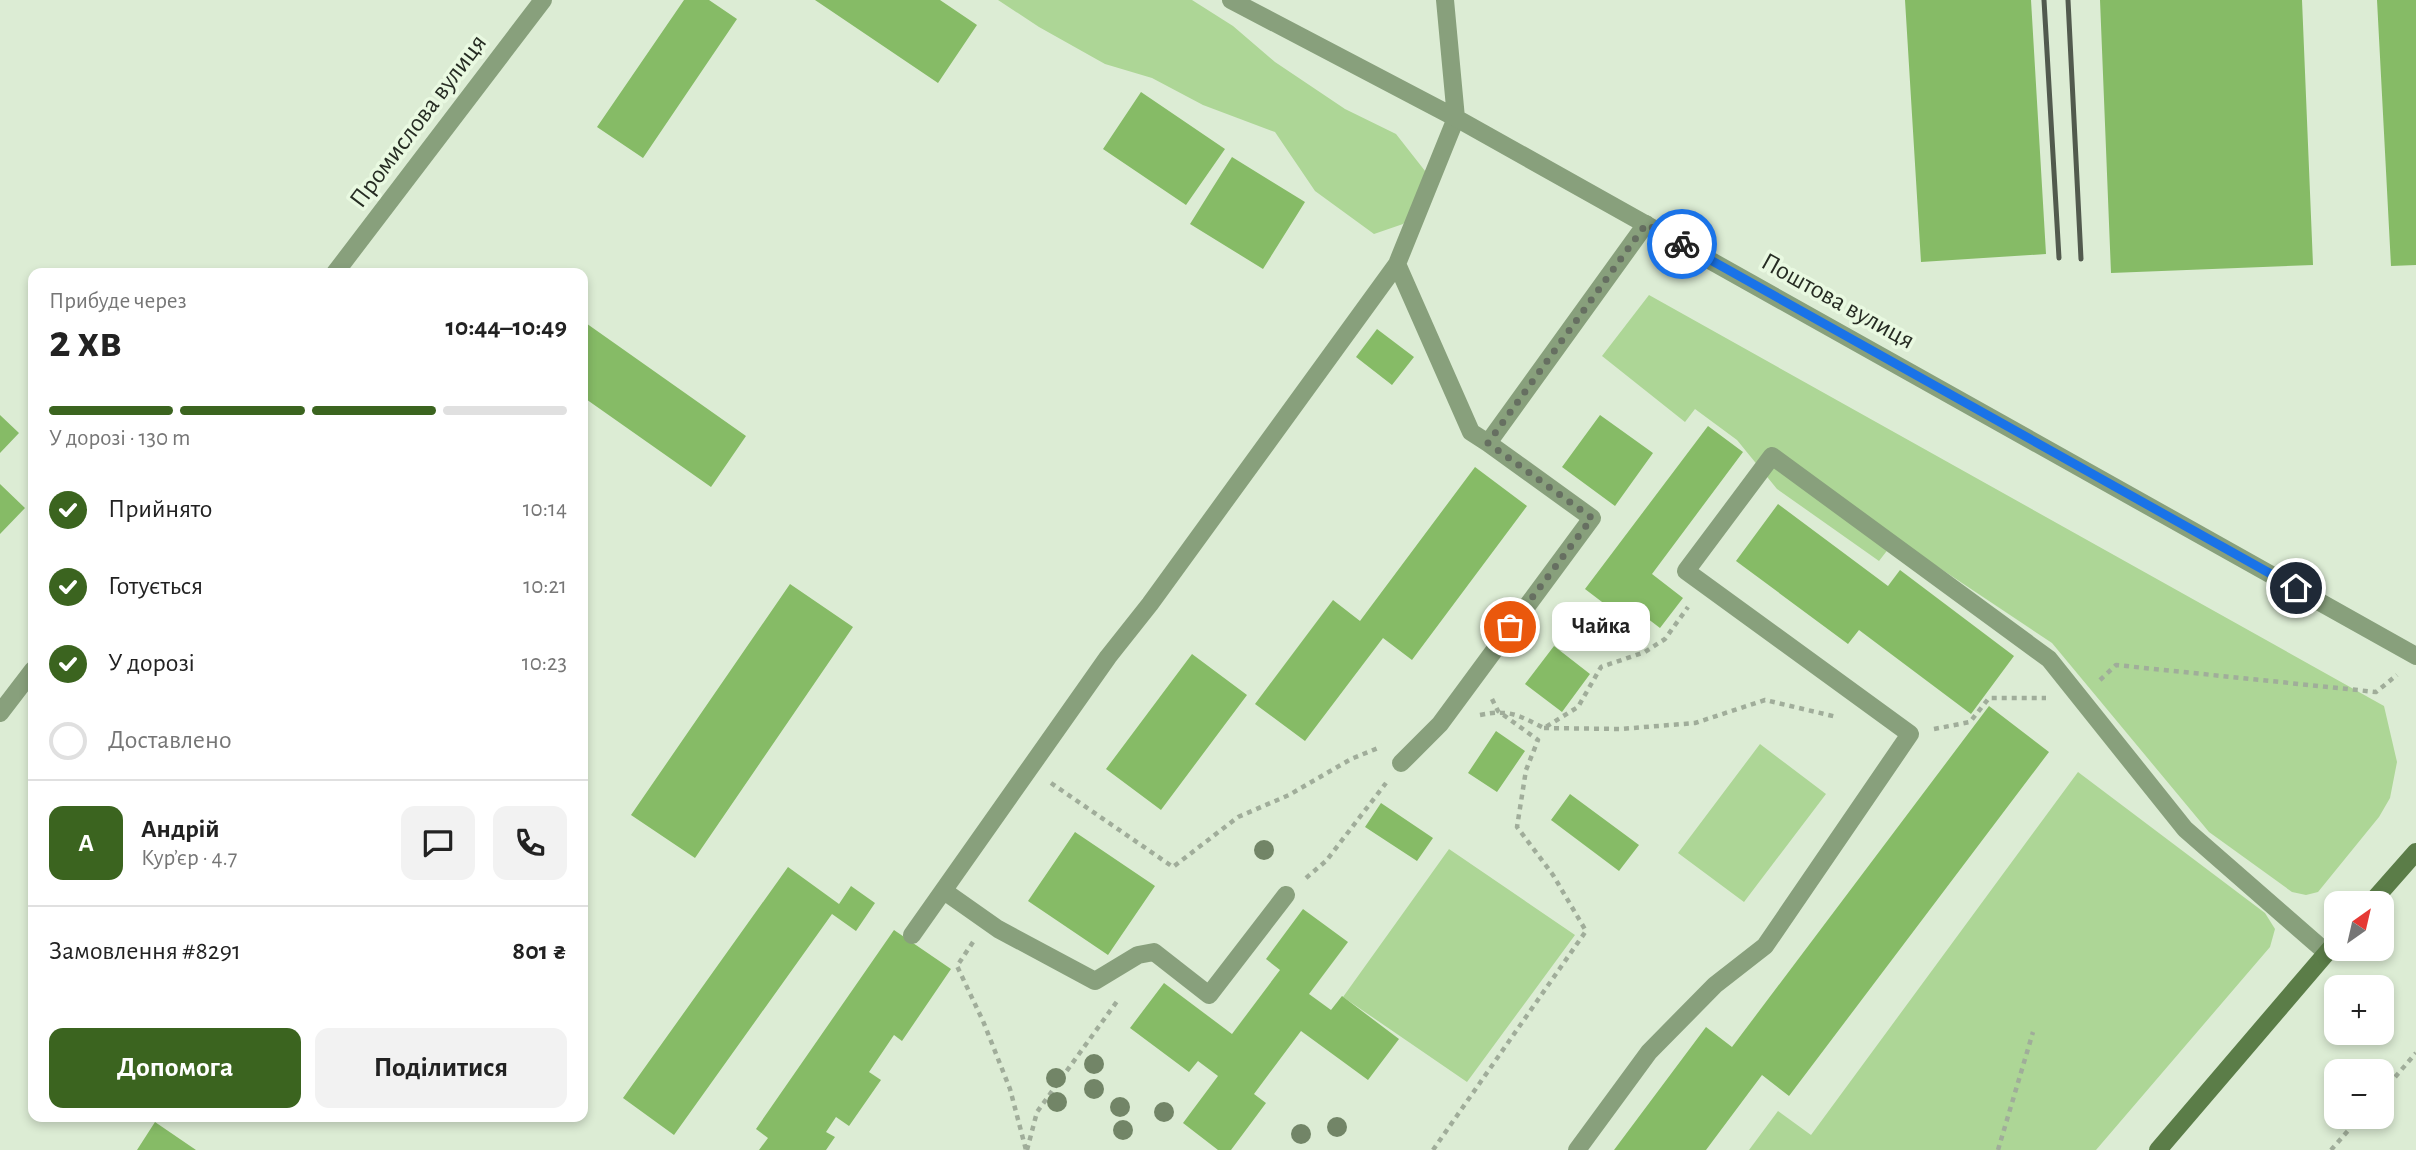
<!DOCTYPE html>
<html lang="uk">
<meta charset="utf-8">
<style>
:root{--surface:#fff;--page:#f2f2f2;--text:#222;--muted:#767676;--line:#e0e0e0;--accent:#3b641f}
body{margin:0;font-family:"Alegreya Sans",sans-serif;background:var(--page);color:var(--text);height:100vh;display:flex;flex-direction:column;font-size:26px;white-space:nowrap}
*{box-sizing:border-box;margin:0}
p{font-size:23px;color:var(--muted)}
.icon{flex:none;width:38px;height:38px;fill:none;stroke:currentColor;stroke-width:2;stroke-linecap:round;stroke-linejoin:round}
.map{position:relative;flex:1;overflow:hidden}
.details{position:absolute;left:28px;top:268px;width:560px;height:854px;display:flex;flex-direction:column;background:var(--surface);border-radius:14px;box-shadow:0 4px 10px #0003}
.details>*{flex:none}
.needle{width:46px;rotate:34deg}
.tools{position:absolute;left:2324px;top:891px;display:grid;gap:14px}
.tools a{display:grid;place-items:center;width:70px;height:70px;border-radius:14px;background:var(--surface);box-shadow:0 4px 10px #0003;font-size:35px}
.pin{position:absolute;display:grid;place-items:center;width:60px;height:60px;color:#fff;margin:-30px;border:4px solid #fff;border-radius:50%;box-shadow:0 2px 7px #0007}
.courier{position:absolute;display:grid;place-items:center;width:70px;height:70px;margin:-35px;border:5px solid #1a73e8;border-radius:50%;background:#fff;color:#222;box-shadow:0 2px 9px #0007}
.bubble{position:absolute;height:49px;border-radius:14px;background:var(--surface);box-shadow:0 4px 10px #0003;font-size:23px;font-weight:700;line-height:49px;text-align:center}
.summary em{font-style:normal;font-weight:700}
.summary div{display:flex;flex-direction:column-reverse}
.summary{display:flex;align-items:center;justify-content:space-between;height:119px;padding:0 21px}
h1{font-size:46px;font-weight:700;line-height:52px}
.bar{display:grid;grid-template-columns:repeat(4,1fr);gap:10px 7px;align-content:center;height:84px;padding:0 21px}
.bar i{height:9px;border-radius:5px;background:var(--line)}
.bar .current{background:var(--accent)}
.bar p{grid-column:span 4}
.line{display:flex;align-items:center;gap:18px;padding:0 21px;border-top:2px solid var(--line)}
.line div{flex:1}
.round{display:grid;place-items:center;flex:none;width:74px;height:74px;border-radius:14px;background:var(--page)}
ol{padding:0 21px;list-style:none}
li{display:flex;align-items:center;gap:21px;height:77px}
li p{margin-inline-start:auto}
li .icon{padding:7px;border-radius:50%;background:var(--accent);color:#fff;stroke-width:4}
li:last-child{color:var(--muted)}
li i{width:38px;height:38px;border:4px solid var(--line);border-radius:50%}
.action{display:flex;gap:14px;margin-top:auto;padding:14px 21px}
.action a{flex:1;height:80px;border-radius:14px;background:var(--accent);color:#fff;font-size:28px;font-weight:700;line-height:80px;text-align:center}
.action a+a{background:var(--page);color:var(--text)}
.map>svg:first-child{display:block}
</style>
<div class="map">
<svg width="2416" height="1150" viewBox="0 0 2416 1150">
<rect width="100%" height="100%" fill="#dcecd4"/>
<!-- green -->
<path fill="#add696" d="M998,0h194l41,26 42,36 70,47 51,25 33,42 -1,20 -25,28 -29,10 -59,-43 -40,-59 -72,-27 -51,-27 -47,-14 -66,-37z
M1649,295l735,411 13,56 -7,36 -11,19 -61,75 -12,3 -14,-3 -83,-60 -157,-189 -156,-104 -17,22 -102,-72 -40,-49 -42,-31 -10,13 -83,-66z
M1760,744l66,50 -82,108 -66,-49z
M2078,772l187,141 10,16 -5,18 -174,203h-347l29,-39 33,24z
M1449,849l126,86 -108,147 -124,-85z"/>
<!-- building -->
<path fill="#86bb66" d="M684,0h25l28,19 -94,139 -46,-31z
M815,0h125l37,25 -39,58z
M1905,0h126l15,254 -125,8z
M2100,0h202l11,265 -202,8z
M2377,0h39v265l-25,1z
M1141,92l84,57 -39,56 -83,-56z
M1232,157l73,45 -42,67 -73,-45z
M583,321l163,115 -35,51 -128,-90z
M1377,329l37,28 -22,28 -36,-28z
M0,415l19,18 -19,20z
M1600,415l53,38 -38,53 -53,-39z
M1708,426l35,26 -91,122 31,24 -23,30 -29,-22 -8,12 -38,-29z
M1475,467l52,39 -115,154 -29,-22 -78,103 -50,-37 78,-104 27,21z
M0,484l25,24 -25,26z
M1778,504l110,82 12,-16 114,86 -43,58 -112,-84 -11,14 -112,-83z
M790,584l63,43 -158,231 -64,-43z
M1554,646l36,28 -28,38 -37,-28z
M1192,654l55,41 -86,115 -55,-41z
M1989,706l60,46 -260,344 -27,-21 -56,75h-92l92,-123 26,20z
M1496,731l29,20 -28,41 -29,-19z
M1570,794l69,51 -20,26 -68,-51z
M1381,803l52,35 -16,23 -52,-34z
M1075,832l80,54 -47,69 -80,-54z
M788,867l51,37 12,-18 24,17 -19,28 -24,-17 -158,221 -51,-37z
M1303,909l45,33 -39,52 22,16 11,-14 57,43 -31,41 -67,-49 -47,63 12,9 -35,47h-13l-35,-27 35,-47 -20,-15 -9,11 -59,-44 34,-45 68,51 48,-64 -14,-11z
M894,930l57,39 -49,72 -8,-6 -25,37 12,8 -32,46 -13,-9 -10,15 9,5 -9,13h-67l9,-12 -12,-9z
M155,1122l41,28h-59z"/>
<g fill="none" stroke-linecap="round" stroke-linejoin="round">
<!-- path -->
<path stroke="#a0ad9a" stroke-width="4.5" stroke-dasharray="5 5" stroke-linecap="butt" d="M2100,680l16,-15 260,27 21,-17
M1480,715c29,-6 38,0 64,13l34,-21 23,-40 44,-15 20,-13 23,-32
M1544,728l76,1 75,-6 70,-23 72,17
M1934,729l36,-7 19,-24h57
M1051,783l122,84 65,-50 51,-22 62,-36 27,-11
M1306,878l20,-17 60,-78
M973,942l-16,24 26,55 27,68 16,61
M2382,1092l34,-39
M1027,1150l10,-38 81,-112
M1433,1150l153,-219 -33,-56 -36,-48 9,-57 12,-30 -40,-29 -6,-12
M1998,1150l35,-118
M2331,1150l30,-34"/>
<!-- service -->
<path stroke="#88a07c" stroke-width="18" d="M1397,264l74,168 17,11
M1401,763l39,-39 152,-206 -104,-75 158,-219
M944,891l54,38 97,52 43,-26 16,-3 55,43 77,-100
M912,935l196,-278 42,-53 247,-340 59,-146
M1577,1150l72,-98 66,-67 50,-39 145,-212 -224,-163 86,-115 277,203 136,170 142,124"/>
<!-- minor -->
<path stroke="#88a07c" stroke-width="18" d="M1231,0l225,118 960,538
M1445,0l11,118
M335,273l208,-273
M0,713l33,-43"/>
<!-- secondary -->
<path stroke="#5b7d48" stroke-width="18" d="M2371,903l45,-51
M2158,1150l178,-208"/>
<!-- rail -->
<path stroke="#525a4e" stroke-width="5" d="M2044,0l15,258
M2068,0l13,259"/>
</g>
<!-- trees -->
<g fill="#728567">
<circle cx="1264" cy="850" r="10"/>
<circle cx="1094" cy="1064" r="10"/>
<circle cx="1056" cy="1078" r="10"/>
<circle cx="1094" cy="1089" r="10"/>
<circle cx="1057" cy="1102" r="10"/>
<circle cx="1120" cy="1107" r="10"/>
<circle cx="1164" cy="1112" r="10"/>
<circle cx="1337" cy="1127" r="10"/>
<circle cx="1123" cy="1130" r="10"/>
<circle cx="1301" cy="1134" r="10"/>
</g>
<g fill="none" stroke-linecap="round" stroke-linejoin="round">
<!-- done -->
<path stroke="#666f61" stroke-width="7" stroke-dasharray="0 12.6" d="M1510,627l82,-109 -104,-75 158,-219 36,20"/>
<!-- route -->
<path stroke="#1a73e8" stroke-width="9" d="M1682,244l614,344"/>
</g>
<g text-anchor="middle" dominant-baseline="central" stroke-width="7" stroke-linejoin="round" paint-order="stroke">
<!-- street labels -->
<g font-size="26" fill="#262c23" stroke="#e9f9e1">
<text transform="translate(418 121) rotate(-53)">Промислова вулиця</text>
<text transform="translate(1838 301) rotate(29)">Поштова вулиця</text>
</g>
</g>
</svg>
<div class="tools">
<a><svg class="needle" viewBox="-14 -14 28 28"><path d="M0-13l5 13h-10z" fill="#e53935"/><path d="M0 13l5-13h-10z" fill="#767676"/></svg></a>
<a>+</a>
<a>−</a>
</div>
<div class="pin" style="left:1510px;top:627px;background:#ea580c"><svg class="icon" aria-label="bag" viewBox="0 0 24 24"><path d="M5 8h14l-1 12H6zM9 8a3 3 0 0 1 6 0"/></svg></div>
<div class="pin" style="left:2296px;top:588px;background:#1f2937"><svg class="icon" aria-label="home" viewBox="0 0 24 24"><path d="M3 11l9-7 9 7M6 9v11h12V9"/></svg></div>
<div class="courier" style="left:1682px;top:244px"><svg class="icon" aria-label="bike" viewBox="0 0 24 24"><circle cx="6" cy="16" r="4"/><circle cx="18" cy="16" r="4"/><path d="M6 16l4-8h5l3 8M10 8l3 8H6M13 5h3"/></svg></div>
<div class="bubble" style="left:1552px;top:602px;width:98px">Чайка</div>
<section class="details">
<div class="summary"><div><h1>2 хв</h1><p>Прибуде через</p></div><em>10:44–10:49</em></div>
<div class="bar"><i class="current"></i><i class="current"></i><i class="current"></i><i></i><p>У дорозі · 130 m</p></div>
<ol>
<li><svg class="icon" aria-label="check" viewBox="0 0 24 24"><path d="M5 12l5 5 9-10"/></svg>Прийнято<p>10:14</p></li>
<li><svg class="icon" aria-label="check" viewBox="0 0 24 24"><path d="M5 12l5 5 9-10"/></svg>Готується<p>10:21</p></li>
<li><svg class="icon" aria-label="check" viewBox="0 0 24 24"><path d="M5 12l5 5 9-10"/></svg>У дорозі<p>10:23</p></li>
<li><i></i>Доставлено</li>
</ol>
<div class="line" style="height:126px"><b class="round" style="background:var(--accent);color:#fff">А</b><div><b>Андрій</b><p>Кур’єр · 4.7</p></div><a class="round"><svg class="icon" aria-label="chat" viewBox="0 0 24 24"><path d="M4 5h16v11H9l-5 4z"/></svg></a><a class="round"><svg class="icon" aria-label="phone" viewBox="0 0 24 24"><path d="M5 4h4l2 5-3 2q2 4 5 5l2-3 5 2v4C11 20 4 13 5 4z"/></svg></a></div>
<div class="line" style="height:91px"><div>Замовлення #8291</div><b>801 ₴</b></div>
<div class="action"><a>Допомога</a><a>Поділитися</a></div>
</section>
</div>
